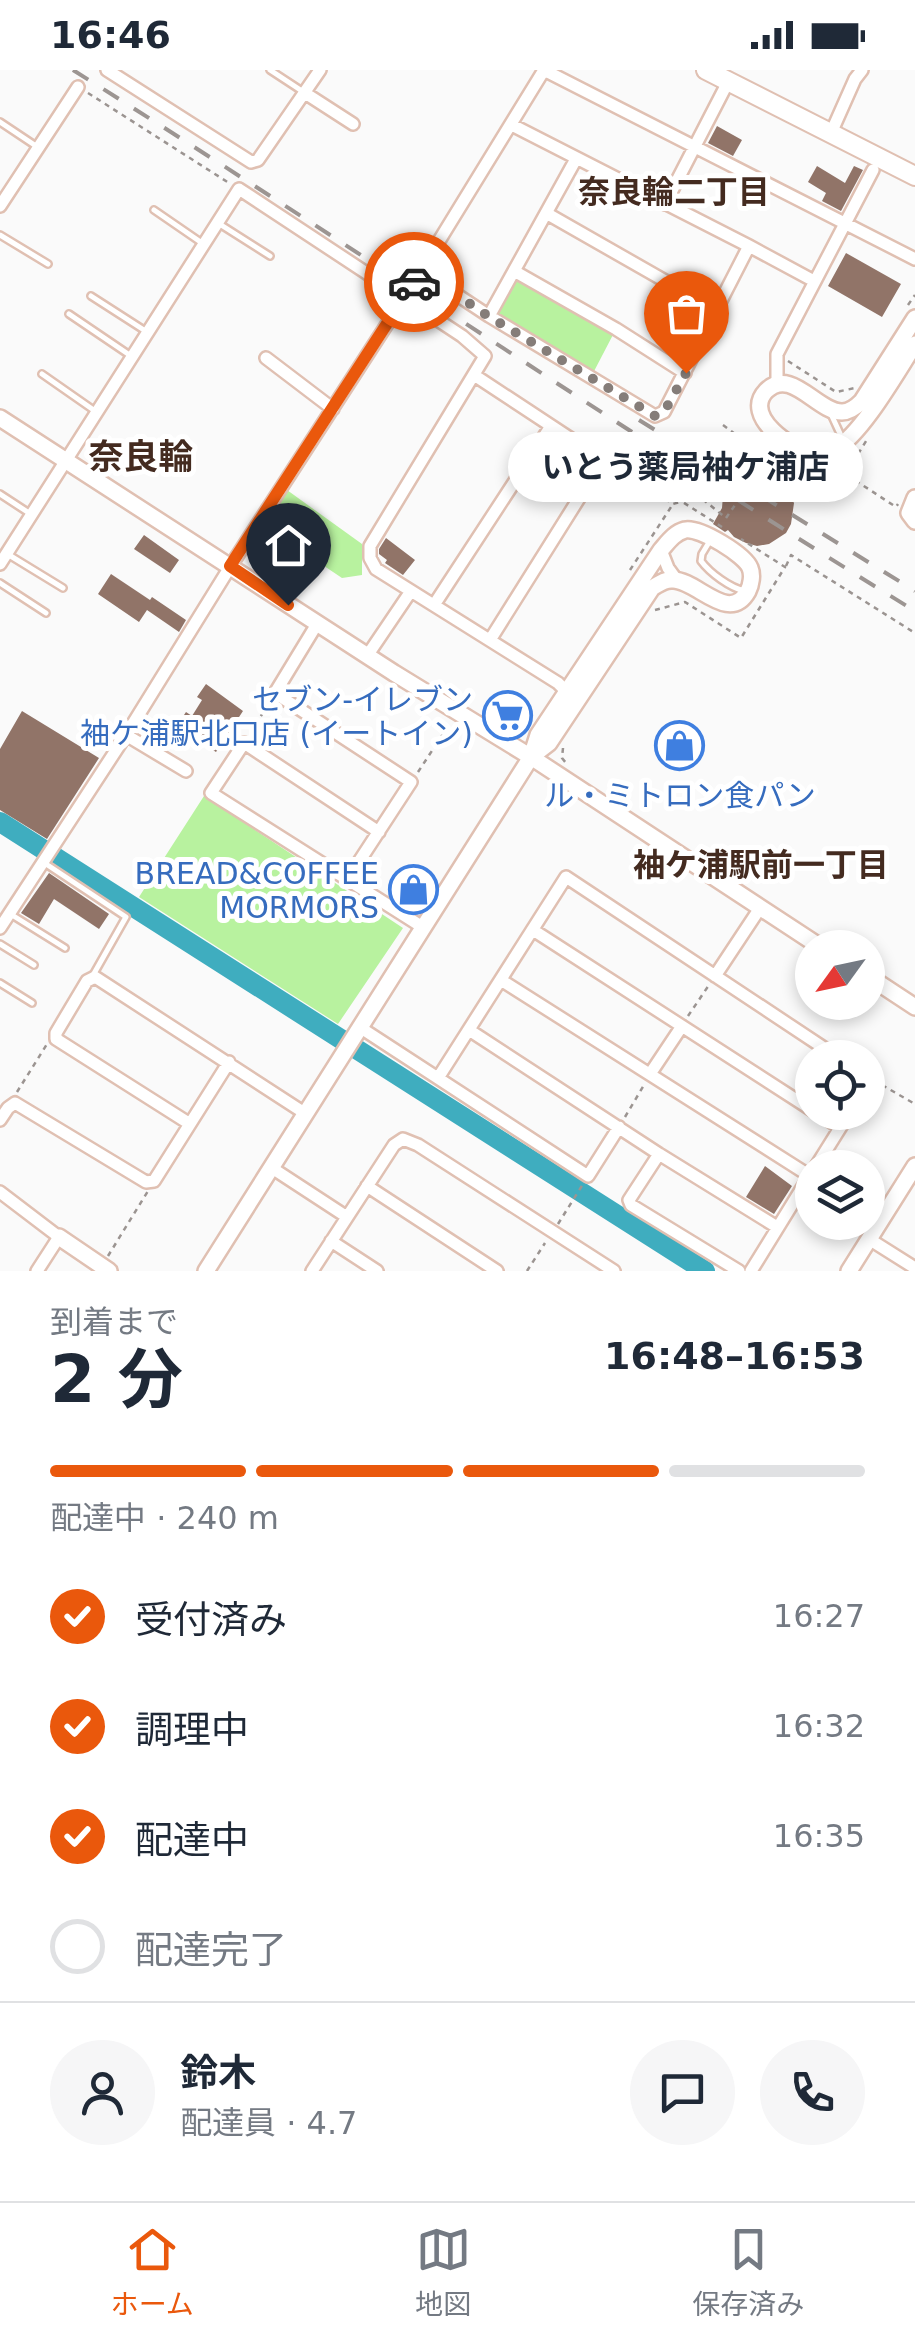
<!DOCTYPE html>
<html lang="ja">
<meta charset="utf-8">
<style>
:root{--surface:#fff;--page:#f6f6f7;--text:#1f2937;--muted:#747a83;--line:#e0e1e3;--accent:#ea580c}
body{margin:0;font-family:"DejaVu Sans","Noto Sans JP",sans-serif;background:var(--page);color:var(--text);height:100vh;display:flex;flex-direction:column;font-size:38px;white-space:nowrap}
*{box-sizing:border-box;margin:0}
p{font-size:32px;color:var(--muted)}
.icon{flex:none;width:55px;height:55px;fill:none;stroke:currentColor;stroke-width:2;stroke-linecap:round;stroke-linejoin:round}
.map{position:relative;height:1201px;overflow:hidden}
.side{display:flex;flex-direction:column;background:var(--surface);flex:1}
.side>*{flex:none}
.needle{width:65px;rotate:237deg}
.buttons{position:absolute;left:795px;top:860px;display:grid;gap:20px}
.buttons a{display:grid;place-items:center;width:90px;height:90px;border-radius:50%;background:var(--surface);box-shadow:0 5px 15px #0003;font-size:50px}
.pin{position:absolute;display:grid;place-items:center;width:85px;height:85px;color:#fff;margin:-102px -42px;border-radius:50% 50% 50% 0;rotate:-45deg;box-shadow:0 0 10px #0007}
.pin .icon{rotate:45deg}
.courier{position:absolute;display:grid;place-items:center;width:100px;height:100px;margin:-50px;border:8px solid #ea580c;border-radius:50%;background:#fff;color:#222;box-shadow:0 2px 12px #0007}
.bubble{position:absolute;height:70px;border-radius:35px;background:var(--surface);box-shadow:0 5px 15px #0003;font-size:32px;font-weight:700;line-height:70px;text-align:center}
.head em{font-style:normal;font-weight:700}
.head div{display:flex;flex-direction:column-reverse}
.head{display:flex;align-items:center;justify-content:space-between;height:170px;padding:0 50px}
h1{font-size:65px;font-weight:700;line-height:75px}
.bar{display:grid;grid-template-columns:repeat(4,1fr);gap:15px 10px;align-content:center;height:120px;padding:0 50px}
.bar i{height:12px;border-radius:8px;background:var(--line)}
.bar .on{background:var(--accent)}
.bar p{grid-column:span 4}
.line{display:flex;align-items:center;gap:25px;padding:0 50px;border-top:2px solid var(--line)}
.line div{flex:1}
.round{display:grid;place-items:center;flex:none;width:105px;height:105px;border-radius:52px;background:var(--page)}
ol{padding:0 50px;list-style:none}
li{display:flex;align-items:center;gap:30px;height:110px}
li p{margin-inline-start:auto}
li .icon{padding:10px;border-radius:50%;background:var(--accent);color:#fff;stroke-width:4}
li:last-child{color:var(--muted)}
li i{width:55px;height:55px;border:5px solid var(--line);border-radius:50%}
.status{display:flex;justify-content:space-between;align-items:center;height:70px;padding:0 50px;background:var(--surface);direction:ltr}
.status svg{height:28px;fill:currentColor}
.tabs{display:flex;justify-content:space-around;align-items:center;height:140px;border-top:2px solid var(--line);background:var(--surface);font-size:28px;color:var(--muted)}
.tabs a{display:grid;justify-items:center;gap:5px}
.tabs .on{color:var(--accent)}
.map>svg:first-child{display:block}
</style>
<div class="status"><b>16:46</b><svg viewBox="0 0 49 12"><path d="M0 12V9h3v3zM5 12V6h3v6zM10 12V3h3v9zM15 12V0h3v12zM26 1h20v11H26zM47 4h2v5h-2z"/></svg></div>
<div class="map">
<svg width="915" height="1201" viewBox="0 0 915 1201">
<rect width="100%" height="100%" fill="#fafafa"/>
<!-- green -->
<path fill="#b8f29f" d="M514,201l102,58 -25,48 -102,-61z
M287,420l75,54v31l-20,3 -76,-51z
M204,726l199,132 -65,96 -199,-127z"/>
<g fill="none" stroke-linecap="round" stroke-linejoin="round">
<!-- river -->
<path stroke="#3fadbf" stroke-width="20" d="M0,752l705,449"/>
</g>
<!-- building -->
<path fill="#917468" d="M717,56l25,14 -9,16 -25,-13z
M817,96l28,17 9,-17 9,4 -22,41 -19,-10 4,-8 -18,-11z
M846,183l55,31 -19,33 -54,-31z
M752,394l30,17 12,22 -3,21 -5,9 -17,11 -12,2 -11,-3 -12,-6 -6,-7 -3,2 -12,-8 9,-16 1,-13 7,-10 14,-9z
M144,465l35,25 -9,13 -36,-24z
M386,468l29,22 -12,15 -18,-12 2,-3 -8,-6v-5z
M111,504l39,26 2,-3 34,23 -7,12 -32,-22 -8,12 -41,-28z
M206,614l37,27 -27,41 -40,-25 10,-15 6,4 10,-16 -5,-3z
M22,641l77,47 -52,81 -47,-29v-61z
M49,803l60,41 -10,15 -45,-30 -15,25 -18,-11z
M765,1096l27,20 -18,28 -28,-17z"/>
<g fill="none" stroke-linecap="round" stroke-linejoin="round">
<defs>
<path id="lane" d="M270,0l32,21
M0,52l36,24
M154,140l48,33
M218,153l52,33
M0,165l48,29
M91,226l56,36
M69,244l62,42
M42,304l53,37
M831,344l12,26
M0,424l29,19
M711,469l-9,15 -1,7c9,12 29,27 44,30
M9,485l54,33
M0,513l46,30
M43,792l83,55 -34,60
M12,845l53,33
M0,874l34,21
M0,913l32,20"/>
<path id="street" d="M107,0l144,92 7,-2 62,-90
M544,0l371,189
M305,23l48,31
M512,55l237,121 65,35
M831,63l24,-54 7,-9
M665,134l63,-122
M0,136l78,-119
M546,143l170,97
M421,201l68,45 166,100 9,-4 85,-166
M514,201l102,58 69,44
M489,246l87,-157
M266,288l67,51
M474,305l129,85 -113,180
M777,314v-30l96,-184
M661,480l7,18 8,11
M0,494l239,-375 223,147 23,20 -115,190v12l6,11 182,114 8,8
M434,535l117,-179
M317,554l-42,69 136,89 -64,98
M367,586l44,-65
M126,665l60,36
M379,762l-135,-89 -33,50 213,135
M0,858l126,-193 104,-168 174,-269 140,-228
M533,860l279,180
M715,906l45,-68
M501,910l309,196
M361,958l227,148 31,-49
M469,960l190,124 118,73
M650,1004l32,-48
M868,1006l3,3 -3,6
M438,1008l128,-201 273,181
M817,1042l23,16
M0,1050l8,-12 7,-5 131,79 8,-1 75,-119
M190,1054l-134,-85v-6l31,-52 8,-4 211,137
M659,1084l-30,46 2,5 108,66
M272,1098l75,49
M815,1098l35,-56
M367,1116l130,85
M0,1122l59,45 -22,34
M869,1169l46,29
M331,1171l46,30
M312,1201l82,-126 9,-6 15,6 196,126
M751,1201l61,-99"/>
<path id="secondary" d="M915,248l-53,83c-5,5 -13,11 -20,11 -25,0 -51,-46 -76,-21 -24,25 26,60 48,62 7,1 15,-1 22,-5 26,-14 62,-78 79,-104
M0,348l394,255 137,84 291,191
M915,428l-6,15 6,8
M868,906l47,31
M59,1167l50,34
M206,1201l325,-514 7,-22 123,-185c7,-8 13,-17 24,-20 15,-3 60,25 65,38 3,7 1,17 -2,23 -19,34 -51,-11 -75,-11 -9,-1 -14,4 -21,8l-103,155 -18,14
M849,1201l66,-105"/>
<path id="primary" d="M706,0l209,106"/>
</defs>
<!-- lane casing -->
<use href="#lane" stroke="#e0c0b2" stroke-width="10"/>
<!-- street casing -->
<use href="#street" stroke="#e0c0b2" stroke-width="16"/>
<!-- secondary casing -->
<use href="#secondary" stroke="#e0c0b2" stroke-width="20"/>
<!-- primary casing -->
<use href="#primary" stroke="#e0c0b2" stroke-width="22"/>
<!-- path -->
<path stroke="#9b9491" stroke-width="2.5" stroke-dasharray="5 5" stroke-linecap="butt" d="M88,23l141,90
M908,235l7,-10
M788,291l48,31 19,-4
M723,355l63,47 46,24 36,-58
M712,373l2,9 37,30
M614,397l59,37 7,-2
M847,405l49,32 2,-3
M742,424l5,3
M771,424l15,-21
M722,457l-41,-26 9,-12 36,29
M786,496l5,-11 124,78
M630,500l43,-66
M655,540l30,-8 56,36 44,-71 -44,-28
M250,663l20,-31
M563,678l-1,10 4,5
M418,702l31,-47
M831,868l15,10
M688,946l21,-31
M882,1015l33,19
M17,1022l30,-48
M625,1047l19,-32
M558,1154l25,-40
M108,1186l40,-65
M527,1201l18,-28"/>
<!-- lane -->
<use href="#lane" stroke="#fff" stroke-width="5"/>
<!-- street -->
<use href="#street" stroke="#fff" stroke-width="11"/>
<!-- secondary -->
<use href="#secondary" stroke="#fff" stroke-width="15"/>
<!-- primary -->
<use href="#primary" stroke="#fff" stroke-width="18"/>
<!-- rail -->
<path stroke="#9c9592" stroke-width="4" stroke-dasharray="18 18" stroke-linecap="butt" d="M73,0c282,177 558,367 842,541
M639,350l276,171"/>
<!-- path-bridge -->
<path stroke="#9b9491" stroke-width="2.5" stroke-dasharray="5 5" stroke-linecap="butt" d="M726,448l25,-36 20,12"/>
</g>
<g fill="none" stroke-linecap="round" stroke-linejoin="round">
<!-- done -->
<path stroke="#857d79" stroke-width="10" stroke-dasharray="0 18" d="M414,212l7,-11 67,45 167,100 9,-4 22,-39"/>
<!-- route -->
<path stroke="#ea580c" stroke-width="12" d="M288,535l-58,-39 184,-284"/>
</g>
<!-- icons -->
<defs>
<symbol id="supermarket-ring" viewBox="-11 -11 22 22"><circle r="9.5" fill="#fff" stroke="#3f7fe0" stroke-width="1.5"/><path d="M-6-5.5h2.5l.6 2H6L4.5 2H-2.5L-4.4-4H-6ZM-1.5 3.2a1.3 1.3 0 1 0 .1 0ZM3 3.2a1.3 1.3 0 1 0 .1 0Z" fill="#3f7fe0"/></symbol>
<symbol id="shop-ring" viewBox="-11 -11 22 22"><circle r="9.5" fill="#fff" stroke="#3f7fe0" stroke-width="1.5"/><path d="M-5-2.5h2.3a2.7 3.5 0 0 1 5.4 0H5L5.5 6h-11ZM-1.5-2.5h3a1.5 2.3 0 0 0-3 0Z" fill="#3f7fe0"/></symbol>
</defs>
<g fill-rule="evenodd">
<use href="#supermarket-ring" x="480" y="618" width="55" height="55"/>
<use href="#shop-ring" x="652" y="648" width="55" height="55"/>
<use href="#shop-ring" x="386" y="792" width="55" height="55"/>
</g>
<g text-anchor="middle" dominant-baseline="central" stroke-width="10" stroke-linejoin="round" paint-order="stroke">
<!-- shop labels -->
<g font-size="30" fill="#366cbe" stroke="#fff" text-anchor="end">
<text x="473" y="629">セブン-イレブン<tspan x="473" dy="34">袖ケ浦駅北口店 (イートイン)</tspan></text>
<text x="680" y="725" text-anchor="middle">ル・ミトロン食パン</text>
<text x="379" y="803">BREAD&amp;COFFEE<tspan x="379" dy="34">MORMORS</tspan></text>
</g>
<!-- neighbourhood labels -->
<g font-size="32" font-weight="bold" fill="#442b20" stroke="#fff">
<text x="674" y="122">奈良輪二丁目</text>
<text x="761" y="795">袖ケ浦駅前一丁目</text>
</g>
<!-- quarter labels -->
<g font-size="35" font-weight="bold" fill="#442b20" stroke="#fff">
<text x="141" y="387">奈良輪</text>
</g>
</g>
</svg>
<div class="buttons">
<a><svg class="needle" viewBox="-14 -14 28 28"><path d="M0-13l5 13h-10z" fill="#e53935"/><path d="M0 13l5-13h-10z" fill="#747a83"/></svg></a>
<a><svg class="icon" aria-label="locate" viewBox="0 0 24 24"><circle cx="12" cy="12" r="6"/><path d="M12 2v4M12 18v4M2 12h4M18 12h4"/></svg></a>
<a><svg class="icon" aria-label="layers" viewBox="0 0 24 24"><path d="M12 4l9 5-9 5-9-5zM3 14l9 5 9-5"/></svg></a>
</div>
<div class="pin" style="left:686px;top:303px;background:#ea580c"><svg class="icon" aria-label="bag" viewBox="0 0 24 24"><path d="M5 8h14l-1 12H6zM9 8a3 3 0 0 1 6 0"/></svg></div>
<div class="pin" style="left:288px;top:535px;background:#1f2937"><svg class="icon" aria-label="home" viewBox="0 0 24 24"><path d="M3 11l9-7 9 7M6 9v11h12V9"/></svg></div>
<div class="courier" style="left:414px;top:212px"><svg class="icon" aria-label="car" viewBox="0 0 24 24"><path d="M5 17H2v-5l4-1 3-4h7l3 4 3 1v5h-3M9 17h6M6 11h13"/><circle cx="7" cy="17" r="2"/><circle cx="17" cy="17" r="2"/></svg></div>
<div class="bubble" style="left:508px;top:362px;width:355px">いとう薬局袖ケ浦店</div>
</div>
<section class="side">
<div class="head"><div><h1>2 分</h1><p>到着まで</p></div><em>16:48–16:53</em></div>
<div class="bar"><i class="on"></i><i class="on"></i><i class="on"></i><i></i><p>配達中 · 240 m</p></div>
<ol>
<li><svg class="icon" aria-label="check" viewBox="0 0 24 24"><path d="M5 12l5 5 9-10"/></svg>受付済み<p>16:27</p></li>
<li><svg class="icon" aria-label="check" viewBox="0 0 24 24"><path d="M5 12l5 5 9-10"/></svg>調理中<p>16:32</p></li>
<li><svg class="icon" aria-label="check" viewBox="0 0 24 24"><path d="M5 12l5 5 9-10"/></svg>配達中<p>16:35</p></li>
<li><i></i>配達完了</li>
</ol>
<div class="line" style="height:180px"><a class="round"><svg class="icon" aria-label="person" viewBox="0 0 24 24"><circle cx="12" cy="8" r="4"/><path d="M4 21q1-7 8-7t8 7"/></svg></a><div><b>鈴木</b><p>配達員 · 4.7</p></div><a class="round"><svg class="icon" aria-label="chat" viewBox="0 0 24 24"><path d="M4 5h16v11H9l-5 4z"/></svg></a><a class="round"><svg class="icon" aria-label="phone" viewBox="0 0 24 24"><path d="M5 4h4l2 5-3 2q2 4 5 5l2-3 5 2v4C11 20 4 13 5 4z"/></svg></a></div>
</section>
<nav class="tabs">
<a class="on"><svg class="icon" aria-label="home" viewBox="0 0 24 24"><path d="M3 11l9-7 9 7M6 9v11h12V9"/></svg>ホーム</a>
<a><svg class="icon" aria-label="map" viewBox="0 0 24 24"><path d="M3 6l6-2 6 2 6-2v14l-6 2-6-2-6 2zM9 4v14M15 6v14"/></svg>地図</a>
<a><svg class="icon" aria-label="saved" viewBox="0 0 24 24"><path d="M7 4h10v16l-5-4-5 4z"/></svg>保存済み</a>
</nav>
